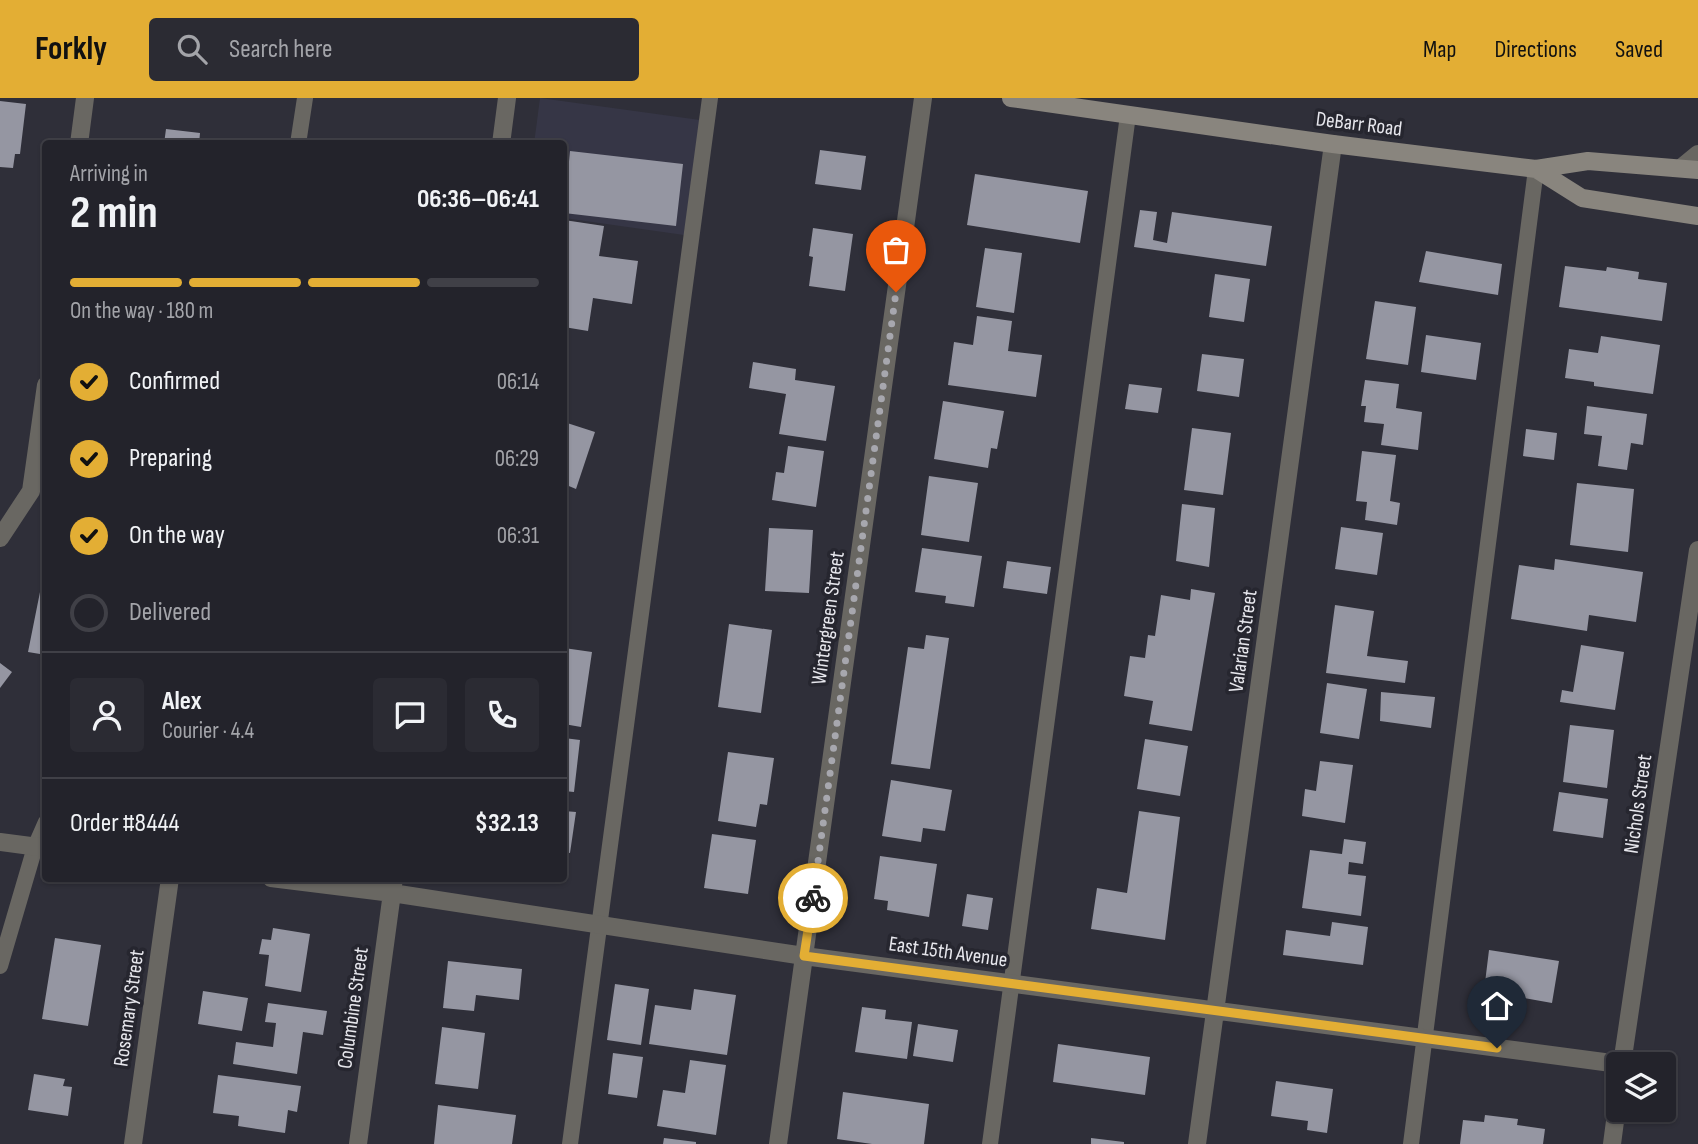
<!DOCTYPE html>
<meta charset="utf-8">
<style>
:root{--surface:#23232b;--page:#2b2b33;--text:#f1f3f6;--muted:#a3a4a9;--line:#404047;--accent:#e3ae34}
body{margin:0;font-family:"Sofia Sans Condensed",sans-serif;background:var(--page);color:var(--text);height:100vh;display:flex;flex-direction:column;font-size:26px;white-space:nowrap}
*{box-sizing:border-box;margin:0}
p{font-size:23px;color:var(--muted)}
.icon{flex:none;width:38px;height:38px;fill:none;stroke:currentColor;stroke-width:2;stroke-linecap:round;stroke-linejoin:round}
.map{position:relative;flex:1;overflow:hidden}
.drawer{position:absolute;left:42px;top:42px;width:525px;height:742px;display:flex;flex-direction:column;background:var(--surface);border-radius:7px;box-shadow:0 2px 5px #0004,0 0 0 2px var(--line)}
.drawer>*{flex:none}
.tools{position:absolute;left:1606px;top:954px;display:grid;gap:14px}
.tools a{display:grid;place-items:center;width:70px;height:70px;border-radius:7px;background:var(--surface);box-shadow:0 2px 5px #0004,0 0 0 2px var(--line);font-size:35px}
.pin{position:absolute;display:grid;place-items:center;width:60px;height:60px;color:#fff;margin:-72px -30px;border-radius:50% 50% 50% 0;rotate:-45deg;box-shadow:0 0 7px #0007}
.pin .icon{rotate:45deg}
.courier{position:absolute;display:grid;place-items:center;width:70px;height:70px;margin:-35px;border:5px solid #e3ae34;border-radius:50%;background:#fff;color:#222;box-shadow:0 2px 9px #0007}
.head em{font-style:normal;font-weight:700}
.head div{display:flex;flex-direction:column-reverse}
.head{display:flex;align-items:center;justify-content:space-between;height:119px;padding:0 28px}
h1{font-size:46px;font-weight:700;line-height:52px}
.bar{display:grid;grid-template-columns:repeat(4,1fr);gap:10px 7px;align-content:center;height:84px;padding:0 28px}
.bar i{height:9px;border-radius:5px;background:var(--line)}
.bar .active{background:var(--accent)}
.bar p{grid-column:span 4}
.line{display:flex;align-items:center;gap:18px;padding:0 28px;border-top:2px solid var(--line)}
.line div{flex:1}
.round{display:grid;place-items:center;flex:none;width:74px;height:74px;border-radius:7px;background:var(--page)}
ol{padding:0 28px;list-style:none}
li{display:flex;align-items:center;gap:21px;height:77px}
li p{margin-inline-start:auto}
li .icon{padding:7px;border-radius:50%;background:var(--accent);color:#111;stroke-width:4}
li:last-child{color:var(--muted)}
li i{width:38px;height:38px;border:4px solid var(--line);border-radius:50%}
header{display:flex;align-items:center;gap:42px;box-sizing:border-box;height:98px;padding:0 35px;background:var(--accent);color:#111}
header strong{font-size:33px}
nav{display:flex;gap:38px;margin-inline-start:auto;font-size:24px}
.search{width:490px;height:63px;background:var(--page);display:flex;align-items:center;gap:18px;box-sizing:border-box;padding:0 24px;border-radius:7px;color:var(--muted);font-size:26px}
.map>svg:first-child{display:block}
</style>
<header>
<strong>Forkly</strong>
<div class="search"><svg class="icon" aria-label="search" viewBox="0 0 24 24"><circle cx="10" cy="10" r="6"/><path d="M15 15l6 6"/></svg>Search here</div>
<nav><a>Map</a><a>Directions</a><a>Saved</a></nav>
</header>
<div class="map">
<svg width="1698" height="1046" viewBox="0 0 1698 1046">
<rect width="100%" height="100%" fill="#2f2f39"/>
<!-- built -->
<path fill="#363646" d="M540,0l160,22 -16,115 -120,-17v-74h-30z"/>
<!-- building -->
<path fill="#9596a2" d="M0,3l26,3 -6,50h-5l-2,14 -13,-1z
M166,31l34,4 -1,11h-35z
M820,52l46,6 -5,34 -46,-6z
M570,53l113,13 -7,62 -112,-13z
M975,76l113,17 -8,52 -113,-18z
M1140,112l17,2 -4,28 14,3 5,-31 100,14 -6,40 -132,-19z
M564,122l40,6 -5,30 39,5 -6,43 -39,-6 -5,33 -24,-4z
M813,130l40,6 -8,57 -36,-5 4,-29 -4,-1z
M985,150l37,5 -8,60 -38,-6z
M1426,153l76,13 -4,31 -79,-13z
M1565,168l41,5 1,-4 32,5 -1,7 29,4 -5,38 -103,-14z
M1215,176l35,5 -6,43 -35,-5z
M1375,203l41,6 -8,58 -42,-6z
M977,218l35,5 -4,30 34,4 -6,42 -88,-12 6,-43 19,3z
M1426,237l55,8 -5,37 -55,-8z
M1601,238l59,9 -7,49 -59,-8v-4l-29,-4 4,-29 29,4z
M1202,256l42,5 -5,38 -42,-6z
M753,264l43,7 -1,11 40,6 -9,55 -47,-7 7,-40 -37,-6z
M1365,282l34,4 -3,24 26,4 -4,38 -37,-5 3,-21 -20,-2 2,-16h-5z
M1129,286l33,4 -4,25 -33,-4z
M943,303l61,10 -7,38 -6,-1 -3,20 -54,-9z
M1587,308l60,8 -4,31 -12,-2 -4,27 -29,-4 4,-30 -18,-2z
M564,324l31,10 -19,57 -12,-5z
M1192,330l39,5 -8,62 -39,-5z
M1526,331l31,4 -3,27 -31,-4z
M788,348l36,5 -8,56 -44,-7 4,-28 8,1z
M1362,353l34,4 -6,46 10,2 -3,22 -32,-5 2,-18 -11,-1z
M929,378l49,7 -9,59 -48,-7z
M1577,385l57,6 -6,63 -58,-7z
M1182,406l33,4 -6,59 -33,-6z
M1341,429l42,6 -6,42 -42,-6z
M769,430l44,2 -4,63 -44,-2z
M922,450l60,8 -8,51 -29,-4 1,-7 -31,-4z
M1555,461l88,13 -7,50 -47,-7 -2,16 -76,-12 8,-54 35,5z
M1007,463l44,6 -4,27 -44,-6z
M42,484h4v73l-18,-3z
M1191,491l24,4 -23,138 -43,-7 4,-23 -29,-5 6,-40 15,2 3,-23 7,1 6,-41 29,5z
M1335,507l39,6 -7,45 41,5 -3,22 -79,-10z
M729,526l43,6 -11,83 -43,-6z
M926,537l23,3 -19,131 -39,-5 17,-117 16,2z
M1581,547l43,7 -9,58 -55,-8 2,-12 11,2z
M564,550l28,4 -11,75 -17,-3z
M0,565l12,9 -12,16z
M1327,585l40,6 -8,50 -39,-6z
M1381,594l54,5 -4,31 -51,-7z
M1570,627l44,5 -7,58 -44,-6z
M564,640l16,2 -6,52 -10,-1z
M1145,641l43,7 -8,50 -43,-7z
M728,654l46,6 -7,47 -7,-1 -4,23 -38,-6z
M1320,663l33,4 -8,58 -43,-7 3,-27 11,2z
M891,682l61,10 -7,41 -22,-3 -2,14 -39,-6z
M1559,694l49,7 -5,39 -50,-7z
M564,713l12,1 -6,41 -6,-1z
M1139,713l41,6 -15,123 -74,-11 6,-41 30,5z
M712,736l44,6 -8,54 -44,-6z
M1344,741l22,3 -3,22 -14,-2 -1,12 18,2 -5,40 -59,-8 8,-58 32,4z
M880,758l57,8 -8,53 -42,-7 1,-9 -14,-2z
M967,796l26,4 -5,32 -26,-4z
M1332,824l36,5 -5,38 -80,-10 3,-25 44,6z
M273,830l37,6 -9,58 -36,-6 4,-31 -10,-1 3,-15 9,1z
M55,840l46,7 -13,81 -46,-7z
M1489,852l70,11 -7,42 -68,-12z
M448,863l74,8 -3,31 -43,-5 -2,16 -31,-3z
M615,886l34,5 -8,56 -34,-5z
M694,891l42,6 -9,60 -78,-11 6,-39 36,5z
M203,893l45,7 -6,33 -44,-7z
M268,905l59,8 -4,24 -20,-3 -6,42 -64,-10 3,-22 37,5 3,-24 -11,-1z
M862,909l24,3 -1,9 27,3 -5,37 -52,-7z
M918,926l40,6 -5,32 -40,-6z
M442,929l43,6 -7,56 -43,-5z
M1058,946l92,13 -5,38 -92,-13z
M613,955l30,4 -6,41 -29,-4z
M690,962l36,5 -10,70 -59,-9 6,-36 22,3z
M34,976l31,5 -2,7 9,1 -4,29 -40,-6z
M218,977l83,11 -4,26 -9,-2 -3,23 -47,-7 1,-10 -26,-3z
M1276,983l57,8 -6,44 -20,-3 1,-9 -37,-5z
M843,994l86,12 -5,40h-52l-35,-5z
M438,1007l78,10 -4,29h-78z
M1485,1017l33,4 -1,6 28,4 -2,15h-83l3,-24 21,2z
M664,1040l32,4v2h-33z
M1091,1040l33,4v2h-33z"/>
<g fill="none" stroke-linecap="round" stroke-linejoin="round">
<!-- service -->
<path stroke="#696762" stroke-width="16" d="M298,46l7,-46
M0,868l35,-119 11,-25
M570,1046l140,-1046
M990,1046l138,-1029
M1411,1046l125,-975"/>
<!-- minor -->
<path stroke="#696762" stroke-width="18" d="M79,46l6,-46
M501,46l6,-46
M1681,70l17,-14
M0,440l31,-47 15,-106
M0,744l46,6
M271,780l121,15 412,63 815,108
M1622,966l76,-514
M133,1046l37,-266
M358,1046l36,-266
M778,1046l145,-1046
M1197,1046l136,-1000
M1612,1046l7,-53"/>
<!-- secondary -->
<path stroke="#89857e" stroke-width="18" d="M1011,0l322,46 203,25 52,-8 110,9
M1536,71l46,29 116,18"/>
</g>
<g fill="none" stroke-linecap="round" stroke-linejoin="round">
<!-- done -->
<path stroke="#a7a7ae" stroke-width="7" stroke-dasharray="0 12.6" d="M813,800l83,-606"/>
<!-- route -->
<path stroke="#e3ae34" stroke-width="9" d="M813,800l-9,58 693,92"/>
</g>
<g text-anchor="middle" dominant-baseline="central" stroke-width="7" stroke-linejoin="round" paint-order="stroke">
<!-- street labels -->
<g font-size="21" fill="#e7e7ed" stroke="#26262f">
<text transform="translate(1359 26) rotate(7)">DeBarr Road</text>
<text transform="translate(828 520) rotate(-82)">Wintergreen Street</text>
<text transform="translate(1243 543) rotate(-82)">Valarian Street</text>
<text transform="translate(1638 706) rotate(-82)">Nichols Street</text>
<text transform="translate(948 854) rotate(8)">East 15th Avenue</text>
<text transform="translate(129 910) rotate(-82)">Rosemary Street</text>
<text transform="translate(353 910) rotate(-82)">Columbine Street</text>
</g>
</g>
</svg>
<div class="tools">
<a><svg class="icon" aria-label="layers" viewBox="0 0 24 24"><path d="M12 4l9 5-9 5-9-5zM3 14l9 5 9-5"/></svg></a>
</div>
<div class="pin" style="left:896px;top:194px;background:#ea580c"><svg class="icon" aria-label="bag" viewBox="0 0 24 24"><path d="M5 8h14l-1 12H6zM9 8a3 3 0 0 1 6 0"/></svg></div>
<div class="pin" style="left:1497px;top:950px;background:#1f2937"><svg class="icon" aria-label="home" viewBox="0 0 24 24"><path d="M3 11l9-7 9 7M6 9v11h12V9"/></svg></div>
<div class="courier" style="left:813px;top:800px"><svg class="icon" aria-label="bike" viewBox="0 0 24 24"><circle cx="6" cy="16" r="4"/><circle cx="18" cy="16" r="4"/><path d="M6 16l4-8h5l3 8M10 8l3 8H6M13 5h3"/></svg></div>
<section class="drawer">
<div class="head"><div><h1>2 min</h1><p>Arriving in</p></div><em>06:36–06:41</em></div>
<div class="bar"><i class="active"></i><i class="active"></i><i class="active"></i><i></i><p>On the way · 180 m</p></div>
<ol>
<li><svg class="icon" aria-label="check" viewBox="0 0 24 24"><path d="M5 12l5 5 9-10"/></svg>Confirmed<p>06:14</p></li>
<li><svg class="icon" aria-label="check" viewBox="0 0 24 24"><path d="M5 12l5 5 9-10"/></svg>Preparing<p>06:29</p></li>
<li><svg class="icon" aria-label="check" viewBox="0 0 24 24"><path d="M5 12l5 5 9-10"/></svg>On the way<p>06:31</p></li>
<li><i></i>Delivered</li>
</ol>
<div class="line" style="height:126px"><a class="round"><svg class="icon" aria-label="person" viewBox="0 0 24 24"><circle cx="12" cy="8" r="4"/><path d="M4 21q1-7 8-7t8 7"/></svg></a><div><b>Alex</b><p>Courier · 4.4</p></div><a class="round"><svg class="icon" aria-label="chat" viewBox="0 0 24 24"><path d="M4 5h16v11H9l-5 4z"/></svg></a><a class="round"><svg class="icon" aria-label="phone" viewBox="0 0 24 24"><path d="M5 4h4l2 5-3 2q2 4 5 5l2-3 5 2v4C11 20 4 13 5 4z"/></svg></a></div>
<div class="line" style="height:91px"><div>Order #8444</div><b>$32.13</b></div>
</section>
</div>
